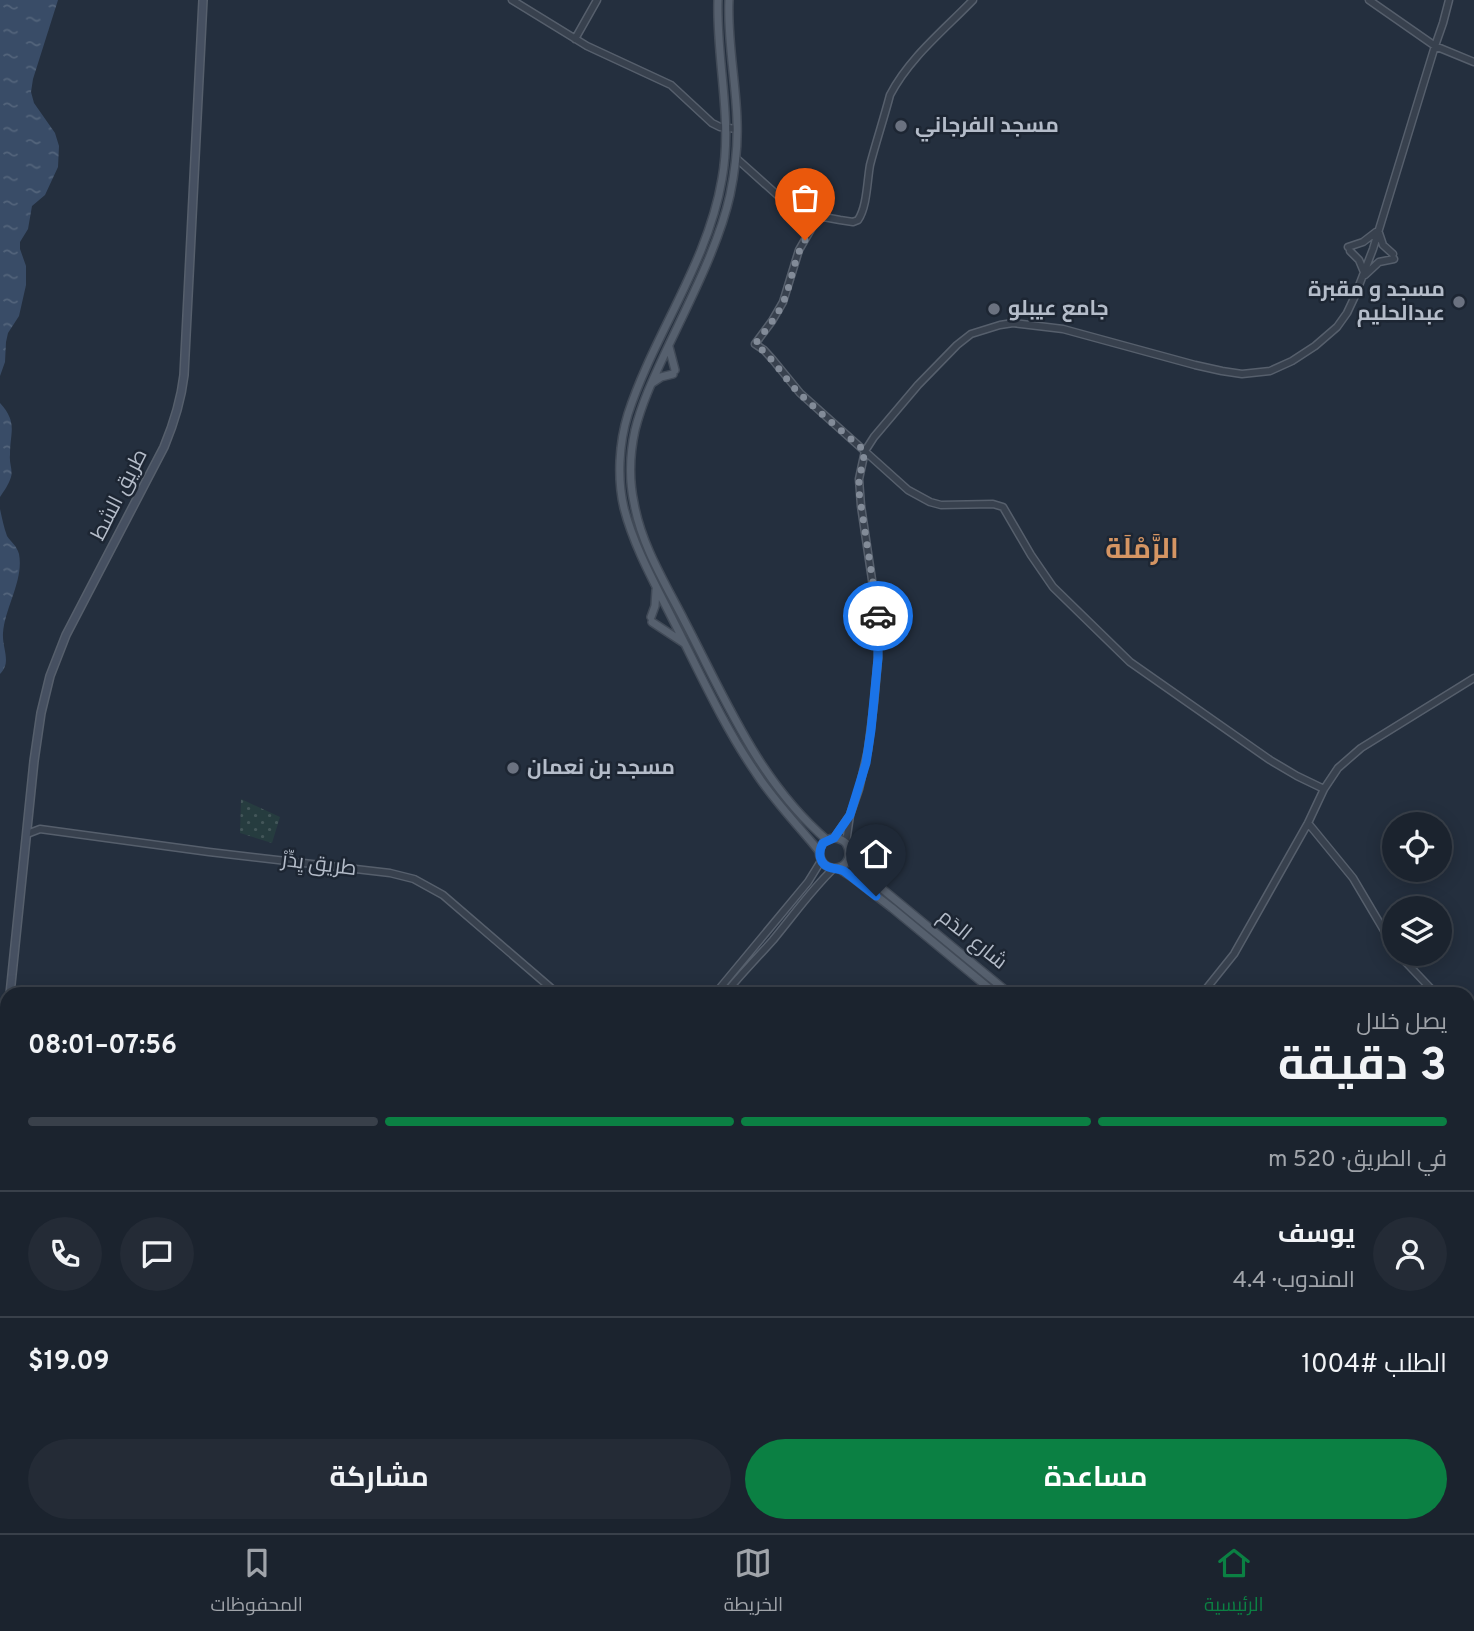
<!DOCTYPE html>
<html lang="ar">
<meta charset="utf-8">
<style>
:root{--surface:#1b232e;--page:#242b36;--text:#f1f3f6;--muted:#a0a4aa;--line:#39404a;--accent:#0b8043}
body{margin:0;font-family:Overpass,Cairo,sans-serif;background:var(--page);color:var(--text);direction:rtl;height:100vh;display:flex;flex-direction:column;font-size:26px;white-space:nowrap}
*{box-sizing:border-box;margin:0}
p{font-size:23px;color:var(--muted)}
.icon{flex:none;width:38px;height:38px;fill:none;stroke:currentColor;stroke-width:2;stroke-linecap:round;stroke-linejoin:round}
.map{position:relative;flex:1;overflow:hidden;direction:ltr}
.side{position:absolute;left:0px;top:987px;width:1475px;height:546px;display:flex;flex-direction:column;background:var(--surface);border-radius:21px 21px 0 0;box-shadow:0 4px 18px #0003,0 0 0 2px var(--line);direction:rtl}
.side>*{flex:none}
.buttons{position:absolute;left:1382px;top:812px;display:grid;gap:14px}
.buttons a{display:grid;place-items:center;width:70px;height:70px;border-radius:50%;background:var(--surface);box-shadow:0 4px 18px #0003,0 0 0 2px var(--line);font-size:35px}
.pin{position:absolute;display:grid;place-items:center;width:60px;height:60px;color:#fff;margin:-72px -30px;border-radius:50% 50% 50% 0;rotate:-45deg;box-shadow:0 0 7px #0007}
.pin .icon{rotate:45deg}
.courier{position:absolute;display:grid;place-items:center;width:70px;height:70px;margin:-35px;border:5px solid #1a73e8;border-radius:50%;background:#fff;color:#222;box-shadow:0 2px 9px #0007}
.headline em{font-style:normal;font-weight:700}
.headline div{display:flex;flex-direction:column-reverse}
.headline{display:flex;align-items:center;justify-content:space-between;height:119px;padding:0 28px}
h1{font-size:46px;font-weight:700;line-height:52px}
.bar{display:grid;grid-template-columns:repeat(4,1fr);gap:10px 7px;align-content:center;height:84px;padding:0 28px}
.bar i{height:9px;border-radius:5px;background:var(--line)}
.bar .current{background:var(--accent)}
.bar p{grid-column:span 4}
.line{display:flex;align-items:center;gap:18px;padding:0 28px;border-top:2px solid var(--line)}
.line div{flex:1}
.round{display:grid;place-items:center;flex:none;width:74px;height:74px;border-radius:37px;background:var(--page)}
.action{display:flex;gap:14px;margin-top:auto;padding:14px 28px}
.action a{flex:1;height:80px;border-radius:42px;background:var(--accent);color:#fff;font-size:28px;font-weight:700;line-height:80px;text-align:center}
.action a+a{background:var(--page);color:var(--text)}
.tabs{display:flex;justify-content:space-around;align-items:center;height:98px;border-top:2px solid var(--line);background:var(--surface);font-size:19px;color:var(--muted)}
.tabs a{display:grid;justify-items:center;gap:4px}
.tabs .current{color:var(--accent)}
.map>svg:first-child{display:block}
</style>
<div class="map">
<svg width="1474" height="1533" viewBox="0 0 1474 1533">
<defs>
<pattern id="park-dots" width="8" height="8" patternUnits="userSpaceOnUse" patternTransform="scale(1.75)"><rect width="8" height="8" fill="#263c3f"/><path d="M2 2h.1M6 6h.1" fill="none" stroke="#435659" stroke-width="1.8" stroke-linecap="round"/></pattern>
<pattern id="water-ripples" width="26" height="14" patternUnits="userSpaceOnUse" patternTransform="scale(1.75)"><rect width="26" height="14" fill="#394c67"/><path d="M2 4q2-2 4 0t4 0M15 11q2-2 4 0t4 0" fill="none" stroke="#53647b"/></pattern>
</defs>
<rect width="100%" height="100%" fill="#242f3e"/>
<!-- medical -->
<path fill="#32303f" d="M1468,1189l6,4v83l-6,-5z"/>
<!-- park -->
<path fill="url(#park-dots)" d="M241,799l39,18 -8,26 -32,-10z"/>
<!-- water -->
<path fill="url(#water-ripples)" d="M0,0h58l-25,79 -2,13 3,11 21,30 4,13 -1,21 -13,28 -13,11 -4,23 -8,13v7l6,17v19l-7,31 -11,17 -2,9 -1,20 -5,14z
M0,403c18,20 10,28 10,52 -1,8 3,15 1,22 -2,7 -7,14 -11,20z
M0,509c2,9 4,19 7,27 4,6 10,10 12,18 5,26 -14,53 -16,79 -1,16 9,29 -3,41z"/>
<g fill="none" stroke-linecap="round" stroke-linejoin="round">
<defs>
<path id="tertiary" d="M512,0l75,46 84,39 41,38 8,4 17,2
M1369,0l66,46 39,16
M575,39l22,-39
M736,158l58,52 13,4 33,6 13,2 5,-2c9,-13 9,-38 12,-55 6,-23 14,-47 20,-70 19,-37 54,-65 83,-95
M818,217l-19,33 -16,52 -11,19 -17,23 9,6 9,10 27,33 108,97 22,12 11,3 52,-1 10,3 28,48 22,32 77,75 140,98 27,16 27,13
M1379,233l4,12 10,9
M1348,247l15,-5 13,-10
M1350,251l9,9 5,12
M1365,275l14,-13 15,-3
M1308,823l45,55 42,71
M27,834l13,-5 169,23 181,21 24,6 29,16 115,99
M834,838l16,-23 9,-26 9,-39 6,-47 4,-45v-38l-17,-114 -2,-27 6,-28 9,-14 44,-52 39,-40 14,-11 29,-9 13,-2 50,6 132,36 27,6 20,3 28,-3 22,-10 23,-15 22,-19 10,-14 8,-17 18,-47 62,-203 8,-23 6,-23
M846,843l4,-28
M1398,954l38,40
M715,994l93,-112 13,-21
M725,994c15,-19 32,-36 48,-54 20,-24 38,-50 61,-72
M1202,994l32,-40 74,-131 16,-34 14,-21 23,-20 113,-70
M1468,1025l6,5
M1468,1139l6,-7
M1186,1526l8,7"/>
<path id="secondary" d="M10,994l24,-233 7,-48 9,-37 16,-41 98,-188c10,-24 17,-46 20,-72l19,-375
M0,1091l7,-67
M0,1352l7,19
M66,1526l2,7"/>
<path id="primary" d="M718,0c-2,60 15,119 4,179 -14,84 -68,155 -94,235 -9,29 -11,65 -4,94 10,39 31,76 49,112 26,51 50,105 83,153 18,28 42,52 63,78 2,29 41,18 27,-8 -11,-9 -23,-5 -27,8
M729,0c-2,40 7,81 8,121 1,24 -2,50 -7,74 -11,50 -42,109 -64,156 -12,26 -24,51 -31,79 -5,23 -6,50 -1,73 7,41 31,80 50,117 41,78 74,161 143,220
M669,347l6,23
M652,383l9,-6 12,-3
M651,617l4,-11 1,-16
M652,622l32,21
M849,858l31,29 130,107
M838,868l14,9 40,31 104,86
M1449,1526l1,7
M1457,1526l2,7"/>
</defs>
<!-- tertiary casing -->
<use href="#tertiary" stroke="#565f6c" stroke-width="9"/>
<!-- secondary casing -->
<use href="#secondary" stroke="#565f6c" stroke-width="10"/>
<!-- primary casing -->
<use href="#primary" stroke="#414a57" stroke-width="10"/>
<!-- tertiary -->
<use href="#tertiary" stroke="#38414e" stroke-width="6"/>
<!-- secondary -->
<use href="#secondary" stroke="#465061" stroke-width="7"/>
<!-- primary -->
<use href="#primary" stroke="#56606e" stroke-width="7"/>
</g>
<g fill="none" stroke-linecap="round" stroke-linejoin="round">
<!-- done -->
<path stroke="#828b98" stroke-width="7" stroke-dasharray="0 12.6" d="M805,240c-12,20 -13,42 -22,63 -7,15 -18,28 -28,41 18,13 28,33 44,49 21,20 44,39 66,58l-6,29v12l19,124"/>
<!-- route -->
<path stroke="#1a73e8" stroke-width="9" d="M876,896l-32,-25c-4,-2 -8,-2 -12,-3 -14,-3 -14,-16 -9,-25l11,-5 16,-23 16,-52 5,-33 7,-72v-42"/>
</g>
<!-- markers -->
<g fill="#6b7280" stroke="#1d2633" stroke-width="2.5">
<circle cx="901" cy="126" r="7"/>
<circle cx="1459" cy="302" r="7"/>
<circle cx="994" cy="309" r="7"/>
<circle cx="513" cy="768" r="7"/>
</g>
<g text-anchor="middle" dominant-baseline="central" stroke-width="5" stroke-linejoin="round" paint-order="stroke">
<!-- poi labels -->
<g font-size="21" font-weight="bold" fill="#b4bcc9" stroke="#1d2633" text-anchor="start">
<text x="915" y="126">مسجد الفرجاني</text>
<text x="1445" y="290" text-anchor="end">مسجد و مقبرة<tspan x="1445" dy="24">عبدالحليم</tspan></text>
<text x="1008" y="309">جامع عيبلو</text>
<text x="527" y="768">مسجد بن نعمان</text>
</g>
<!-- street labels -->
<g font-size="21" fill="#b4bcc9" stroke="#1d2633">
<text transform="translate(120 495) rotate(-63)">طريق الشط</text>
<text transform="translate(319 865) rotate(7)">طريق يِدِّرْ</text>
<text transform="translate(972 940) rotate(39)">شارع الدَم</text>
</g>
<!-- district labels -->
<g font-size="28" font-weight="bold" fill="#d59563" stroke="#1d2633">
<text x="1142" y="551">الرَّمْلَة</text>
</g>
</g>
</svg>
<div class="buttons">
<a><svg class="icon" aria-label="locate" viewBox="0 0 24 24"><circle cx="12" cy="12" r="6"/><path d="M12 2v4M12 18v4M2 12h4M18 12h4"/></svg></a>
<a><svg class="icon" aria-label="layers" viewBox="0 0 24 24"><path d="M12 4l9 5-9 5-9-5zM3 14l9 5 9-5"/></svg></a>
</div>
<div class="pin" style="left:805px;top:240px;background:#ea580c"><svg class="icon" aria-label="bag" viewBox="0 0 24 24"><path d="M5 8h14l-1 12H6zM9 8a3 3 0 0 1 6 0"/></svg></div>
<div class="pin" style="left:876px;top:896px;background:#1f2937"><svg class="icon" aria-label="home" viewBox="0 0 24 24"><path d="M3 11l9-7 9 7M6 9v11h12V9"/></svg></div>
<div class="courier" style="left:878px;top:616px"><svg class="icon" aria-label="car" viewBox="0 0 24 24"><path d="M5 17H2v-5l4-1 3-4h7l3 4 3 1v5h-3M9 17h6M6 11h13"/><circle cx="7" cy="17" r="2"/><circle cx="17" cy="17" r="2"/></svg></div>
<section class="side">
<div class="headline"><div><h1>3 دقيقة</h1><p>يصل خلال</p></div><em>07:56–08:01</em></div>
<div class="bar"><i class="current"></i><i class="current"></i><i class="current"></i><i></i><p>في الطريق · 520 m</p></div>
<div class="line" style="height:126px"><a class="round"><svg class="icon" aria-label="person" viewBox="0 0 24 24"><circle cx="12" cy="8" r="4"/><path d="M4 21q1-7 8-7t8 7"/></svg></a><div><b>يوسف</b><p>المندوب · 4.4</p></div><a class="round"><svg class="icon" aria-label="chat" viewBox="0 0 24 24"><path d="M4 5h16v11H9l-5 4z"/></svg></a><a class="round"><svg class="icon" aria-label="phone" viewBox="0 0 24 24"><path d="M5 4h4l2 5-3 2q2 4 5 5l2-3 5 2v4C11 20 4 13 5 4z"/></svg></a></div>
<div class="line" style="height:91px"><div>الطلب #1004</div><b>$19.09</b></div>
<div class="action"><a>مساعدة</a><a>مشاركة</a></div>
</section>
</div>
<nav class="tabs">
<a class="current"><svg class="icon" aria-label="home" viewBox="0 0 24 24"><path d="M3 11l9-7 9 7M6 9v11h12V9"/></svg>الرئيسية</a>
<a><svg class="icon" aria-label="map" viewBox="0 0 24 24"><path d="M3 6l6-2 6 2 6-2v14l-6 2-6-2-6 2zM9 4v14M15 6v14"/></svg>الخريطة</a>
<a><svg class="icon" aria-label="saved" viewBox="0 0 24 24"><path d="M7 4h10v16l-5-4-5 4z"/></svg>المحفوظات</a>
</nav>
